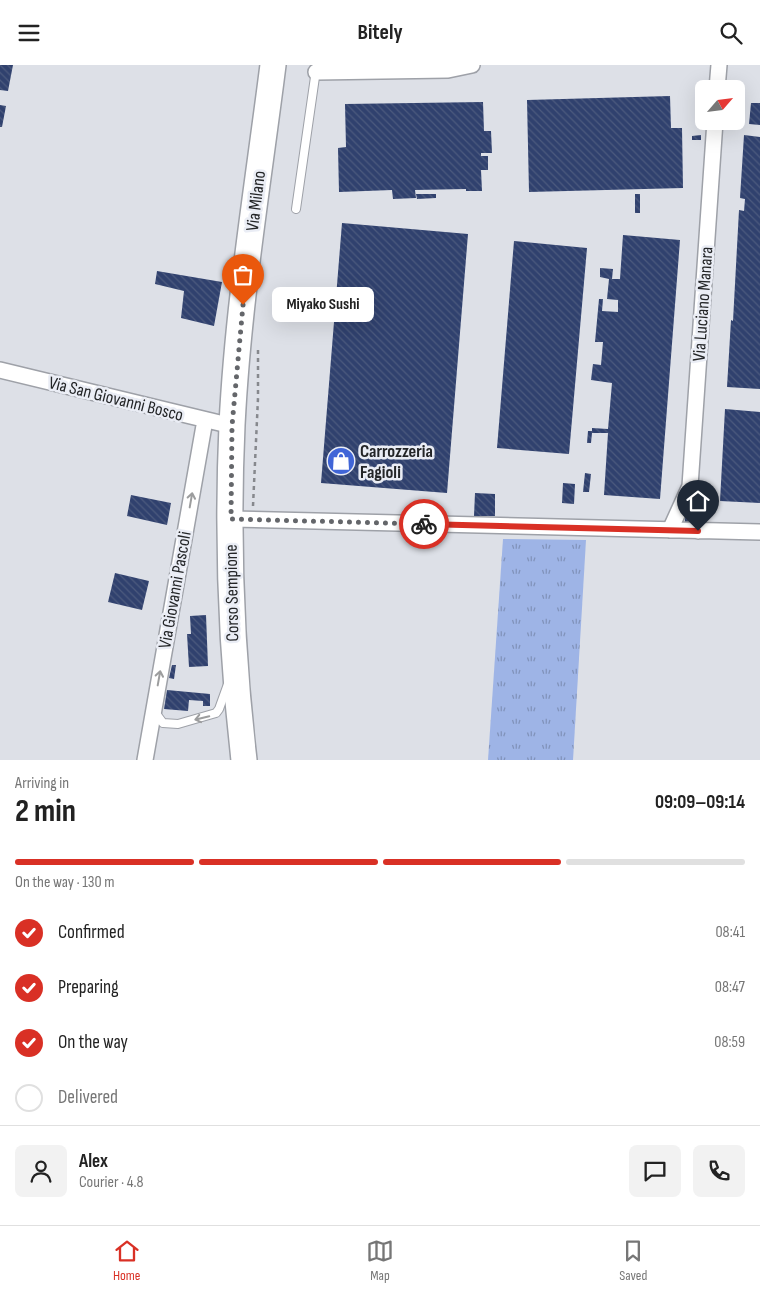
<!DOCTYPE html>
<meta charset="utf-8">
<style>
:root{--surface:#fff;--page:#f2f2f2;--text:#222;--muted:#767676;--line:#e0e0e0;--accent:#d93025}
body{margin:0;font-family:"Sofia Sans Condensed",sans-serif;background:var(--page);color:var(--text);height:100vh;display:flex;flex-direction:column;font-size:19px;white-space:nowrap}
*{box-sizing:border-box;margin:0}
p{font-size:16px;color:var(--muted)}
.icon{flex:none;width:28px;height:28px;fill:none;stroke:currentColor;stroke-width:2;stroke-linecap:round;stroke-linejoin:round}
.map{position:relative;height:695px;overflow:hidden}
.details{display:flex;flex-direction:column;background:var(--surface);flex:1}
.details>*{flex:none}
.needle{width:32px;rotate:62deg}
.tools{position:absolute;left:695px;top:15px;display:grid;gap:10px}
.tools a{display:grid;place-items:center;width:50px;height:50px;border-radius:8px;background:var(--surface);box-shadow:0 5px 20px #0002;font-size:25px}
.pin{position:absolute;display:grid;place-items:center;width:42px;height:42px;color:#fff;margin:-51px -21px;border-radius:50% 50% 50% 0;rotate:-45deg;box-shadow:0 0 5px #0007}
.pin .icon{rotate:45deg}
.courier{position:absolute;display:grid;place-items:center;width:50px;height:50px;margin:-25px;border:4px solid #d93025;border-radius:50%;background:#fff;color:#222;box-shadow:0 1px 6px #0007}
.bubble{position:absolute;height:35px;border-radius:8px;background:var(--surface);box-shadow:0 5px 20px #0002;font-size:16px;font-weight:700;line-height:35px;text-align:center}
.overview em{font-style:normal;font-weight:700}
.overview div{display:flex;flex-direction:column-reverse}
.overview{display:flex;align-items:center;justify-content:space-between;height:85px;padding:0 15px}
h1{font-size:32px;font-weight:700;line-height:38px}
.bar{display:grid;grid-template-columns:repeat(4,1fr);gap:8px 5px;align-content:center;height:60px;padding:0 15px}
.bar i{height:6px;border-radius:4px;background:var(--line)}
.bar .selected{background:var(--accent)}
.bar p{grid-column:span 4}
.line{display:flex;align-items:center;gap:12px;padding:0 15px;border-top:1px solid var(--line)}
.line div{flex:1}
.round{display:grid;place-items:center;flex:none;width:52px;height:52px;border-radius:8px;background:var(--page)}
ol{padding:0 15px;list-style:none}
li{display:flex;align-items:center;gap:15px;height:55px}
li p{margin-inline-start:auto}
li .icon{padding:5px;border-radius:50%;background:var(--accent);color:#fff;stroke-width:4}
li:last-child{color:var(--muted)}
li i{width:28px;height:28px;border:2px solid var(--line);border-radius:50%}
header{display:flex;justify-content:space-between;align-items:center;height:65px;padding:0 15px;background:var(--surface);font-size:22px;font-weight:700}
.dock{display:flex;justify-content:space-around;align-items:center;height:70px;border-top:1px solid var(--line);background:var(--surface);font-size:14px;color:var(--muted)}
.dock a{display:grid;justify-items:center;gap:2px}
.dock .selected{color:var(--accent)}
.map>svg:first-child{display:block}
</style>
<header><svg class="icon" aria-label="menu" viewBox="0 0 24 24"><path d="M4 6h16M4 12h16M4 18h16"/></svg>Bitely<svg class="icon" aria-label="search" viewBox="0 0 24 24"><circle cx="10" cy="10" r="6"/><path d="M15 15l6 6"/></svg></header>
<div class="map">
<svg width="760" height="695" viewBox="0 0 760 695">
<defs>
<pattern id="grass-tufts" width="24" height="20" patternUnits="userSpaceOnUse" patternTransform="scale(1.25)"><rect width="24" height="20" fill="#9eb4e6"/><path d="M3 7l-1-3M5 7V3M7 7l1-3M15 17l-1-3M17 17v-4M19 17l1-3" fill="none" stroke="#8092ba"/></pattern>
<pattern id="building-back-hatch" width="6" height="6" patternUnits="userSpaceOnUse" patternTransform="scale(1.25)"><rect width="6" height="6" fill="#30416e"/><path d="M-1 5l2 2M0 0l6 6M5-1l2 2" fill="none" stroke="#4c5a7e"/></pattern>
</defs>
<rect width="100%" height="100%" fill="#dde0e7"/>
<!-- grass -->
<path fill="url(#grass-tufts)" d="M503,474l83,1 -13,220h-85z"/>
<!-- building -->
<path fill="url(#building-back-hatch)" d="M0,0h13l-5,26 -8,-1z
M670,31l1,32h11l1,60 -154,4 -2,-92z
M483,37l1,29h7l1,22h-11v3h7v14h-7l1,21h-16v-2l-51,1 1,8 -23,1 -1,-9 -53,2 -1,-44 8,-1 -1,-43z
M751,38h9v22l-11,-1z
M0,40l6,1 -4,21h-2z
M701,70v5h-9v-4z
M744,70l16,2v252l-33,-2 4,-67 2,1 6,-111 5,1 1,-12 -5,-1z
M416,129h20v4l-19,1z
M635,129h5v19h-5z
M342,158l126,11 -21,259 -126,-10z
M623,170l57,5 -20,259 -56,-4 4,-62h-16l-1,10h-4l1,-12h4v-3l16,1 4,-46 -21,-3 2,-16 8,1 2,-23h-8l4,-43h4l-1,12 16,1v-12l-11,-1 2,-20 -9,-2v-9l13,1 -1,10h8z
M514,176l73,7 -18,206 -72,-6z
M157,206l65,11 -8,44 -33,-8 3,-27 -29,-7z
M725,344l35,3v91l-40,-2z
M585,408l6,1 -2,18h-6z
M563,418l12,1 -1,20 -12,-1z
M475,428l20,1v22h-21z
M131,430l40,8 -4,22 -40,-9z
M694,444v12l-9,1v-12z
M115,508l34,8 -7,29 -34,-8z
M206,550l2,51 -19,1 -2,-33h4l-1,-18z
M172,600h4l-2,14 -5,-1z
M167,625l43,4v12h-7v-5l-14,-1 -1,11 -24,-2z"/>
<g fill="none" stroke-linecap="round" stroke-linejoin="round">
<defs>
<path id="service" d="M296,144l20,-139
M154,646l9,12 15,1 38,-11 3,-4 9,-25"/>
<path id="minor" d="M316,7l132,-2 24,-5
M717,24l2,-24
M0,305l232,56
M231,454l529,13
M670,465l20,-44
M698,466l-2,-26 -6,-19 25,-365
M145,695l60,-340"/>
<path id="primary" d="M244,695c-13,-111 -17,-224 -12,-335 6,-121 26,-241 41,-360"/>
</defs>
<!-- service casing -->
<use href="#service" stroke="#9ea1a8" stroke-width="10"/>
<!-- minor casing -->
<use href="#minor" stroke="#9ea1a8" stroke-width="18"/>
<!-- primary casing -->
<use href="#primary" stroke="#9ea1a8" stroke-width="28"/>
<!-- path -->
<path stroke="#86888d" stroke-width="2.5" stroke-dasharray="4 4" stroke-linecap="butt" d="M253,441l5,-108v-51"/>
<!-- service -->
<use href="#service" stroke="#fff" stroke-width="8"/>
<!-- minor -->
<use href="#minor" stroke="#fff" stroke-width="15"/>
<!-- primary -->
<use href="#primary" stroke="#fff" stroke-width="25"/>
</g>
<!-- one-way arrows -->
<defs><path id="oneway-shaft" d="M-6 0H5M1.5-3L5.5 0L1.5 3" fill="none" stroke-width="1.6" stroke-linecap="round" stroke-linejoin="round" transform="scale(1.25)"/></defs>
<g stroke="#9c9d9e">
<use href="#oneway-shaft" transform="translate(191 435) rotate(-80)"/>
<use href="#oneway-shaft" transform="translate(159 613) rotate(-80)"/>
<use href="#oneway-shaft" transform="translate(202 653) rotate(166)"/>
</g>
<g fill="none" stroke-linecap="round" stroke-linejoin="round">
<!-- done -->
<path stroke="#64666a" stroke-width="5" stroke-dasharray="0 9" d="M243,240l-11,121 -1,93 193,5"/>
<!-- route -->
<path stroke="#d93025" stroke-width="6" d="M424,459l274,7"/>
</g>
<!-- icons -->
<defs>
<symbol id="shop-disc" viewBox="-11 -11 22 22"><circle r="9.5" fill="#4065d7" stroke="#eaedf5"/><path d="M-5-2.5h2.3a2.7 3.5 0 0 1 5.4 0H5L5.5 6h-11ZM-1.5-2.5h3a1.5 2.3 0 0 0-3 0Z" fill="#fff"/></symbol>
</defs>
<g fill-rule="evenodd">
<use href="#shop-disc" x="325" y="380" width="32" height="32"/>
</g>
<g text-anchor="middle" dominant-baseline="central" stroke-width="5" stroke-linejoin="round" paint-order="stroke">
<!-- street labels -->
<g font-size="18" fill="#232527" stroke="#eaedf5">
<text transform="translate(256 136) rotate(-83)">Via Milano</text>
<text transform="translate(703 239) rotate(-86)">Via Luciano Manara</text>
<text transform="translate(116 334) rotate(14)">Via San Giovanni Bosco</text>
<text transform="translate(175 525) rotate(-80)">Via Giovanni Pascoli</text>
<text transform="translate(232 528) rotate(-91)">Corso Sempione</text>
</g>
<!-- poi labels -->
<g font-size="18" font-weight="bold" fill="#232527" stroke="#eaedf5" text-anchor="start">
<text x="360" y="386">Carrozzeria<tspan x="360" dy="21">Fagioli</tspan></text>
</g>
</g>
</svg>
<div class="tools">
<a><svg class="needle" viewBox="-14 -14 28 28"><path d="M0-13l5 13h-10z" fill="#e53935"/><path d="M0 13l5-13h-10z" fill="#767676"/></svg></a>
</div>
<div class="pin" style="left:243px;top:240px;background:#ea580c"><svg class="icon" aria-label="bag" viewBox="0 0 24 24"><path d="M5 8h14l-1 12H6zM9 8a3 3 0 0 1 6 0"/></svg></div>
<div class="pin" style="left:698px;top:466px;background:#1f2937"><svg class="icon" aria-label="home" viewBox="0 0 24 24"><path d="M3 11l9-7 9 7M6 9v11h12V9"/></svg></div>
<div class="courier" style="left:424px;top:459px"><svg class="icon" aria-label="bike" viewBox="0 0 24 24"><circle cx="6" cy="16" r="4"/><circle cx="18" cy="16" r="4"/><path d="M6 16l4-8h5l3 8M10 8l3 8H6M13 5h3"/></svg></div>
<div class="bubble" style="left:272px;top:222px;width:102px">Miyako Sushi</div>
</div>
<section class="details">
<div class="overview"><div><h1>2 min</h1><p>Arriving in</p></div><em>09:09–09:14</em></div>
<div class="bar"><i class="selected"></i><i class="selected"></i><i class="selected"></i><i></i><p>On the way · 130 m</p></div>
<ol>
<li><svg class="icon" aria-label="check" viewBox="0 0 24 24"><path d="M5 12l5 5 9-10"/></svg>Confirmed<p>08:41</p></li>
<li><svg class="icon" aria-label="check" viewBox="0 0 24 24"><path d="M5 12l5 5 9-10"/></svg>Preparing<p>08:47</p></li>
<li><svg class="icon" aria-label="check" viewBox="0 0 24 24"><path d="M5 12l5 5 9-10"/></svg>On the way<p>08:59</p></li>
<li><i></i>Delivered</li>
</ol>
<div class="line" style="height:90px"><a class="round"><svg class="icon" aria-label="person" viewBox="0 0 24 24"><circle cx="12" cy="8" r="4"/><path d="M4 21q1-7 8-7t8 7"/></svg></a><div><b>Alex</b><p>Courier · 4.8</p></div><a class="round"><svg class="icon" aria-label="chat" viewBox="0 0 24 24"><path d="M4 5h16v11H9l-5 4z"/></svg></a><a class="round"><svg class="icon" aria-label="phone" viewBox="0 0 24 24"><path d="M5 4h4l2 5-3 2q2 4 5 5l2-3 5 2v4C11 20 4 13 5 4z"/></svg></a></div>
</section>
<nav class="dock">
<a class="selected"><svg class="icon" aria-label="home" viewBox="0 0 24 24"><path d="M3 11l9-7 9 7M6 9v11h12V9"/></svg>Home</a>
<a><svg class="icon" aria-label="map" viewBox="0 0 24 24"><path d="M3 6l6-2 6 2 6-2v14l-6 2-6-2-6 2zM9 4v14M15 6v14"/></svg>Map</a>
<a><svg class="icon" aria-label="saved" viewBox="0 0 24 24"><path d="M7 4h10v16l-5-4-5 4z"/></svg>Saved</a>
</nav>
